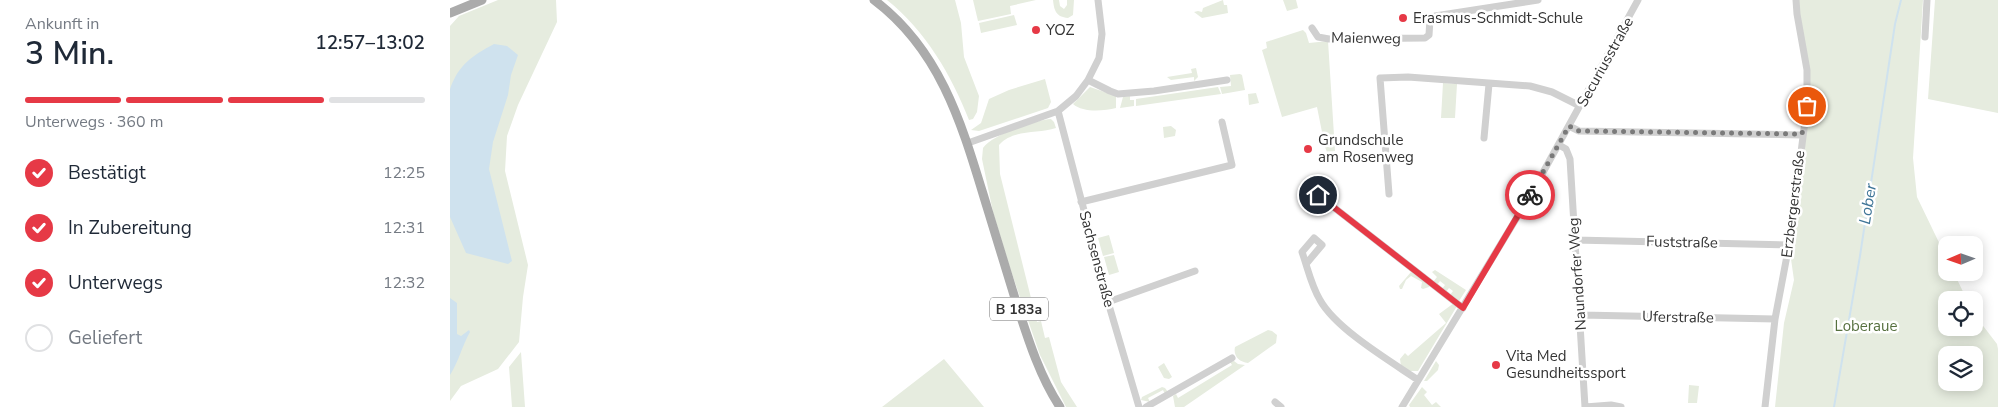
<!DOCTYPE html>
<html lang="de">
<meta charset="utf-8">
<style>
:root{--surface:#fff;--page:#f2f2f3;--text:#1f2937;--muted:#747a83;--line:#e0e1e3;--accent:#e63946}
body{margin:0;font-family:"Nunito Sans",sans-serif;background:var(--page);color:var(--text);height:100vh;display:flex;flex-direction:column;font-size:19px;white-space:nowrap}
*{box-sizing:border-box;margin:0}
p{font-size:16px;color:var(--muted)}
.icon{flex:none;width:28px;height:28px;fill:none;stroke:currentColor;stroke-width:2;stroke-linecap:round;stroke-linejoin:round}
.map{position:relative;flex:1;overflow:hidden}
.panel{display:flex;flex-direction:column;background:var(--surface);width:450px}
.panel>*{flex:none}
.needle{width:32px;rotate:268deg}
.fabs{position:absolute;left:1488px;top:236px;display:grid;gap:10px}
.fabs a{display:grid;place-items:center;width:45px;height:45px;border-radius:10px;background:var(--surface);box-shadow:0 2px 12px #0003;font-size:25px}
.pin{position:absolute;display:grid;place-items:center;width:42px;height:42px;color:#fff;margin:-21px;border:2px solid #fff;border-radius:50%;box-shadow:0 1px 5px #0007}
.courier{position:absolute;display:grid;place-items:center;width:50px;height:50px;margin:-25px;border:4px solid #e63946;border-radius:50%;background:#fff;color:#222;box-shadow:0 1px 6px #0007}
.head em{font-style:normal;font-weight:600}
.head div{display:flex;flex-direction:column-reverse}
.head{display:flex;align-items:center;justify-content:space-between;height:85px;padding:0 25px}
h1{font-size:32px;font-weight:600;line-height:38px}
.bar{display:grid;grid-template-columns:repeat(4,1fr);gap:8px 5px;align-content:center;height:60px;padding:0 25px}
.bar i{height:6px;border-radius:4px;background:var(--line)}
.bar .selected{background:var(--accent)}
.bar p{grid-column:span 4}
ol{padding:0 25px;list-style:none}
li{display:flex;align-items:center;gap:15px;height:55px}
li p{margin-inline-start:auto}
li .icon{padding:5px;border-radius:50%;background:var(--accent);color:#fff;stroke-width:4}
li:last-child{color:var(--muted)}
li i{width:28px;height:28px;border:2px solid var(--line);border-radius:50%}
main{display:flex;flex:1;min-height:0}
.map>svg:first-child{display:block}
</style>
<main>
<section class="panel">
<div class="head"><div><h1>3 Min.</h1><p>Ankunft in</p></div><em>12:57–13:02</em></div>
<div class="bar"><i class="selected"></i><i class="selected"></i><i class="selected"></i><i></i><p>Unterwegs · 360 m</p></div>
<ol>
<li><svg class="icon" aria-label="check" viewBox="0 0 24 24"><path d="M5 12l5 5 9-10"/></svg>Bestätigt<p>12:25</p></li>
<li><svg class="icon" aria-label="check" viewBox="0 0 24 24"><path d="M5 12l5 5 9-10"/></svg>In Zubereitung<p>12:31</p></li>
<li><svg class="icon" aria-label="check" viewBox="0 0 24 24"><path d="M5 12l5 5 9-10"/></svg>Unterwegs<p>12:32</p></li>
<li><i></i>Geliefert</li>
</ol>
</section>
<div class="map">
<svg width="1548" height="407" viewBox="0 0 1548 407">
<rect width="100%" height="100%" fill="#fff"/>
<!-- green -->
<path fill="#e6ecdf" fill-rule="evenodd" d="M48,0h58l1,22 -39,83 -11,31 -2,35 23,94 -5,32 -4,45 -21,27 -37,17 -11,15v-375l9,-10z
M437,0h68l6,23 3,34 15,39 -2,16 -4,7 -4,1c-17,-44 -44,-90 -82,-120z
M523,0h63l-26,6 1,8 -33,7z
M603,0h6l1,6 4,3 3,-4v-5h7l-1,15 -5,3c-12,-1 -14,-8 -15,-18z
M773,0l1,5h3l1,8 -26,5 -8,-6 4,-1 4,1 1,-4z
M833,0h13l2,8 -11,3z
M1346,0h127l-10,158 4,39 29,60v15l8,1 13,27h-21v28h28v-14l23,30 1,5v58h-223l9,-84 10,-43 -5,-35 18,-175zM1496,355h28v27h-28z
M1485,0h63v113l-70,-14z
M564,15l3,10 -36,8 -2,-10z
M853,30l3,3 3,10 19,-2 7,110 -8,1 -2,-5 -8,-40 -35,10 -20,-67 5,-2 -1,-6z
M746,68l2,9 -4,4v-4l-23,3 -4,-3 25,-4 -1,-4z
M790,74l2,1 3,15 -23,4 -2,-7 11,-1 -1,-11z
M595,79l6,23 -3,6 -69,23 -8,-1 10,-7 8,-24 20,-9z
M993,83l14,1 -2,34h-14z
M640,87l26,9v12c-12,3 -33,5 -43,-4z
M768,87l3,7 -85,12v-7z
M806,93l3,10 -10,2 -1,-11z
M680,96v4h4v6l-14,2 3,-11z
M601,119l3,3 2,6c-18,6 -43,1 -57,17l1,29 37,148 4,-1 4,17 4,-1 12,45 16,25h-11l-26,-52 -30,-87 -17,-56 -11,-53 1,-11c9,-13 52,-28 68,-29z
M721,126l5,4 -1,6 -11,2 -1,-11z
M659,235l5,18 -11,3 -5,-18z
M664,255l5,17 -10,3 -5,-18z
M985,270l31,20 -7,11 -9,-6 3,-4 -4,-3 -3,4 -4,-3 3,-4 -5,-4 -3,4 -4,-3 4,-5 -5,-5z
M961,272l19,13 -1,2 -6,2 -2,-1 1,-6 -11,-6 -5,4 -4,9h-2l-1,-3z
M1004,303l3,3 -39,65h-9l-8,-5 -1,-7 5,-6 3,3 38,-33 -7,-9z
M818,330l4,1 5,4 -1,8 -28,20c-9,-1 -15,-7 -13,-16z
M71,352l4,55h-13l-3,-40z
M494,359l40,48h-102z
M784,361l4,3 7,1 -61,42h-9l-2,-11 3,-2 2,4 54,-33 -2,-3z
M986,361l3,4 -1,5 -11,11h-3z
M714,363l8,14 -3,2 -5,-1 -6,-11z
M1239,385l10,1 -2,17h-9z
M712,387l3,1 3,4 -3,2 -2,-4 -15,8 2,4 -9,-2 1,-3z
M972,387l5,5 -3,3 8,10 4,-3 5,5h-31l-1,-2z"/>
<!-- water -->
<path fill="#cfe2ee" d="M44,44l13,2 11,9 -7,20 -3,20 -15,47 -4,27 23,92 -4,3 -42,-11 -16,-36v-128c9,-25 22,-33 44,-45z
M0,298l7,5v31l4,2 8,-6 1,2c-8,14 -11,29 -20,43z"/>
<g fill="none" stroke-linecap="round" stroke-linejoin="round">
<!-- stream -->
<path stroke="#cfe2ee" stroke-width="2" d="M1384,407l26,-151 35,-232 6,-24"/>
<!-- minor -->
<path stroke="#d0d0d0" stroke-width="7" d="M862,28l6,9 11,2 96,-1 4,-3 1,-16 5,-3 103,-16
M1475,37l2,-37
M638,80l22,11 8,3 36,-3 73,-11
M608,111l50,191 31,105
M1119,126l10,5 223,4
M1034,138l5,-54
M518,143l90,-32 18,-15 12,-16 11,-22 3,-24 -4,-34
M1109,145l7,4 4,10 15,248
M939,194l-9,-116 28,-1 122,9 22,6 28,14
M868,195l145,113
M631,202l151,-37 -10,-43
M1125,240l214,5
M856,264l16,-19 -8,-7 -12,14c6,17 9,33 18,48 16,29 70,61 98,80
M658,302l87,-31
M1131,315l194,4
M825,402l6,5
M696,407l86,-49
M952,407l128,-211 108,-196
M1135,407l26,-2 10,2
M1315,407l10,-88 14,-74 18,-139v-36l-10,-56 -1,-14"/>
<!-- major -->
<path stroke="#ababab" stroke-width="9" d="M424,0c69,52 89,129 113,207 10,33 20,65 30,98 11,34 23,72 43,102
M0,13l32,-13"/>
</g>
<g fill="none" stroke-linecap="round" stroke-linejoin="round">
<!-- done -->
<path stroke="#7a7a7a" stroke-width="5" stroke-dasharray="0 9" d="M1080,195l39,-69 10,5 223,3 5,-28"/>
<!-- route -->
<path stroke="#e63946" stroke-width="6" d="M868,195l145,113 67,-113"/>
</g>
<!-- markers -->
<g fill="#e63946" stroke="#fff" stroke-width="2">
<circle cx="953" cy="18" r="5"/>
<circle cx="586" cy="30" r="5"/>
<circle cx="858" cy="149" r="5"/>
<circle cx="1046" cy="365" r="5"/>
</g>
<g text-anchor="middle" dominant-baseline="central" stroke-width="5" stroke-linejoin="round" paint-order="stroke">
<!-- shield labels -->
<rect fill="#fff" stroke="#707070" stroke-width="1" x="540" y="297.5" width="58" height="23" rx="4"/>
<g font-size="14" font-weight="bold" fill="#333">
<text x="569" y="309">B 183a</text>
</g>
<!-- poi labels -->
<g font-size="15" fill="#333" stroke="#fff" text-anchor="start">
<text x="963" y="18">Erasmus-Schmidt-Schule</text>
<text x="596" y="30">YOZ</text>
<text x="868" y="140">Grundschule<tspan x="868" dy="17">am Rosenweg</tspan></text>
<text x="1056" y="356">Vita Med<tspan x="1056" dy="17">Gesundheitssport</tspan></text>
</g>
<!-- street labels -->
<g font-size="15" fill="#333" stroke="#fff">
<text transform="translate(916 38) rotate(1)">Maienweg</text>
<text transform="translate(1155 62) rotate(-61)">Securiusstraße</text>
<text transform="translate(1343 204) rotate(-83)">Erzbergerstraße</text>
<text transform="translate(1232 242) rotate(1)">Fuststraße</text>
<text transform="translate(647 259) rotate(75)">Sachsenstraße</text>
<text transform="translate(1127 274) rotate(-94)">Naundorfer Weg</text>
<text transform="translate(1228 317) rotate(1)">Uferstraße</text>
</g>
<!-- park labels -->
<g font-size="15" fill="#56703f" stroke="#fff">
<text x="1416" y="326">Loberaue</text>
</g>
<!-- water labels -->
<g font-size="16" font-style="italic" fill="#3f7597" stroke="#fff">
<text transform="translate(1418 204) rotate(-81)">Lober</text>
</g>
</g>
</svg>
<div class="fabs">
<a><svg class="needle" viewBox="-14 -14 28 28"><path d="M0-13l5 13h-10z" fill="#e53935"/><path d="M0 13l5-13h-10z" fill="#747a83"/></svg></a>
<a><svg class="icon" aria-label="locate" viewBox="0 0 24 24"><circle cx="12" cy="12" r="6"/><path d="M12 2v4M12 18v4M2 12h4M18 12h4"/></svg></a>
<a><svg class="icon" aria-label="layers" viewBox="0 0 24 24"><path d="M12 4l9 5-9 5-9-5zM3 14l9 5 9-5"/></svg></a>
</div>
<div class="pin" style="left:1357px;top:106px;background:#ea580c"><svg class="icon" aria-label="bag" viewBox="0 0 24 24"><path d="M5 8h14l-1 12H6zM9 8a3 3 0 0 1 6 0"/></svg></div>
<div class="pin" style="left:868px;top:195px;background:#1f2937"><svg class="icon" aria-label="home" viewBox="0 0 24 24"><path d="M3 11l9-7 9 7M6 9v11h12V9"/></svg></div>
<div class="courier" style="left:1080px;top:195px"><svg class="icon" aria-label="bike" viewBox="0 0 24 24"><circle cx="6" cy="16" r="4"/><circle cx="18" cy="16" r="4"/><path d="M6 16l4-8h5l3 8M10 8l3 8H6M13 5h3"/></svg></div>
</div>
</main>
